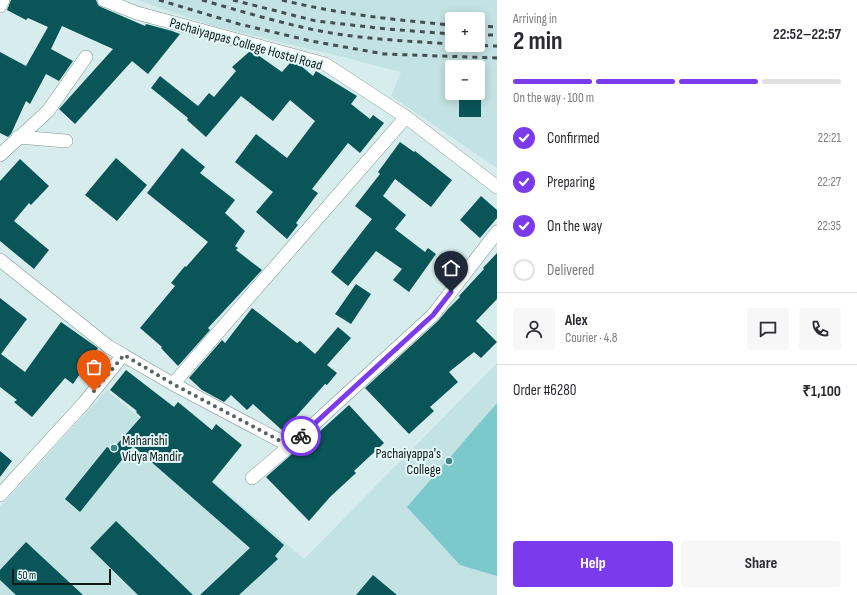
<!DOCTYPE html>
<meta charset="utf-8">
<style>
:root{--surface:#fff;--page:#f7f7f7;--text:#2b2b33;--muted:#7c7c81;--line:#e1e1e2;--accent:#7c3aed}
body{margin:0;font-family:"Sofia Sans Condensed",sans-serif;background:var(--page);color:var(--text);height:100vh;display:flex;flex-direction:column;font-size:15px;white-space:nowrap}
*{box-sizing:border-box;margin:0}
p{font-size:13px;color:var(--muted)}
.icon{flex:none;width:22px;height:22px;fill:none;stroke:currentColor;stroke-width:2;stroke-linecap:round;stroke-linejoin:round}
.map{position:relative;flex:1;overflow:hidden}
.details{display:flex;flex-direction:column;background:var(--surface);width:360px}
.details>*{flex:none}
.controls{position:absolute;left:445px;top:12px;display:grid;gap:8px}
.controls a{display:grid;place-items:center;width:40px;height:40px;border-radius:4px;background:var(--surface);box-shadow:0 2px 10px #0003;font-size:20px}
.scale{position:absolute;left:12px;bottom:10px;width:99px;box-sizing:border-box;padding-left:4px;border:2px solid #111919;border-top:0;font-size:11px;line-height:14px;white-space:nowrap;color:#111919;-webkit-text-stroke:3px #e4f9fa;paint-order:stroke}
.pin{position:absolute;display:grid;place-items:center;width:34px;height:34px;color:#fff;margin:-41px -17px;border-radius:50% 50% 50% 0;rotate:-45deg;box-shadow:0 0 4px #0007}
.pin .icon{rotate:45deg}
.courier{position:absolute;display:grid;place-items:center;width:40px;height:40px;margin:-20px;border:3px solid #7c3aed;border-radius:50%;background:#fff;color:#222;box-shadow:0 1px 5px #0007}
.overview em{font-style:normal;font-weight:700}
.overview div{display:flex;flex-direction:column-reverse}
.overview{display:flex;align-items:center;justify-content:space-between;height:68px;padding:0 16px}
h1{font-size:26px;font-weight:700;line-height:30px}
.bar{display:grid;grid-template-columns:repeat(4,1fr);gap:6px 4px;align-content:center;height:48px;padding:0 16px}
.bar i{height:5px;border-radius:3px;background:var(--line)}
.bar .current{background:var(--accent)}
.bar p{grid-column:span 4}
.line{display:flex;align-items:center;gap:10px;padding:0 16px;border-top:1px solid var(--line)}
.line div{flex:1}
.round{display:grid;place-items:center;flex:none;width:42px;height:42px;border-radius:4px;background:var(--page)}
ol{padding:0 16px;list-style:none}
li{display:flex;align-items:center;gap:12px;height:44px}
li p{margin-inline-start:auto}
li .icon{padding:4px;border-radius:50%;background:var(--accent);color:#fff;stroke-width:4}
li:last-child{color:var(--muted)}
li i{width:22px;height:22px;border:2px solid var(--line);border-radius:50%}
.cta{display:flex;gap:8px;margin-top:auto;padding:8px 16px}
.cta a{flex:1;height:46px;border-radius:4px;background:var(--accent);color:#fff;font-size:16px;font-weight:700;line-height:46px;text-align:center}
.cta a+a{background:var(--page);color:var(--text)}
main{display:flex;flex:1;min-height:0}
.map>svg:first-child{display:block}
</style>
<main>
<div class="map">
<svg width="497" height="595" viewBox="0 0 497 595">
<rect width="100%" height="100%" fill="#d7ecec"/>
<!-- built -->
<path fill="#c3e2e3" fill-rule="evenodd" d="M137,0h360v168l-106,-72 10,-24 -62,-16 -126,-30zM452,19h26v26h-26zM452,67h26v26h-26z
M497,363v232h-497v-88l107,-117 197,169z"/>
<!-- park -->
<path fill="#7bc9ca" d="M497,403v173l-37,-11 -53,-58z"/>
<!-- building -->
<path fill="#095557" d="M11,0h85l2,5 3,2 44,19 1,-2 26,7 8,3 -32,40 -16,-13 -57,63 -16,-15 54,-60 -51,-23 -11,23 22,12 -14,20 -13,-7 -16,30 -4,-3 -15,33 -3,3 -8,-4v-81l26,14 22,-39 -20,-9 -2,2 -19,-10z
M249,52l6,1 27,19 8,-9 10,2 13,11 3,-5 41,25 -6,8 19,15 3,-4 11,8 -24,30 -12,-10 -36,46 6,4 -22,30 2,2 -11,14 -31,-27 17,-20 -38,-30 21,-28 31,24 28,-37 -25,-21 -17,21 -32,-25 -35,41 -19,-17 1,-2 -37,-30 9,-12 38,30 11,-13 5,4 22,-26 -4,-4z
M459,93h22v24h-22z
M400,142l14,10 1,-1 37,29 -21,27 -36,-28 -12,17 23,19 -11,14 30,23 3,-4 8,6 -27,38 -16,-12 9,-11 -26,-18 -28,35 -17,-14 41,-53 -17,-13 25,-32 -2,-2z
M182,148l23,19 -5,6 35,27 -10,13 20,18 -10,15 3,2 -2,2 26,20 -54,58 2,2 -32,36 -17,-18 1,-1 -22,-19 35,-42 -4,-3 14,-17 1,1 22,-25 -61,-49z
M116,158l31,27 -30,36 -32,-26z
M20,159l29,27 -18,19 -2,-2 -15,18 35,29 -15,19 -34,-28v-60z
M481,196l16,14v8l-17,20 -20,-18z
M497,253v46l-21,22 21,21 -16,16 -7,-6 -25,20 9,10 -28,25 4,4 -25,23 -44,-46 73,-67 10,-12 12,-12 -1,-1 25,-27 -1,-1z
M356,284l15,10 -20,30 -16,-10z
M0,298l27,21 -26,35 24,18 36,-50 37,26 -25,36 -8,-6 -33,39 -18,-15 3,-2 -17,-13z
M252,308l45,35 3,-2 15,13 23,-27 13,11 -24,27 10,8 -10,12 -2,-1 -42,47 -30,-27 -6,6 -16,-15 -7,7 -22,-12 -13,-12 33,-38 3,3z
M126,370l48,37 4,-5 34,28 4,-6 26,21 -30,37 72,63 -9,11 3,3 -39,36h-39l50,-47 -117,-102 -53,66 -15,-13 42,-52 5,3 29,-33 -5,-5 1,-1 -27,-21z
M349,405l35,38 -30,28 2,2 -26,24 -21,24 -43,-44 51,-45 1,1z
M0,451l12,10 -12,16z
M116,521l77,74h-55l-48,-47z
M26,542l57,53h-67l-16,-15v-10z
M373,575l24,20h-41z"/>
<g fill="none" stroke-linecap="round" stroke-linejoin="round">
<defs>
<path id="street" d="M104,0l33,13 188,51 81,53 91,70
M0,6l3,-6
M18,137l48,4
M0,155l48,-44 38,-54
M0,260l109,87 14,8
M173,384l233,-267
M252,478l38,-32
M0,495l84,-92 39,-48 50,29 117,62 143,-131 64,-83"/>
</defs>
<!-- street casing -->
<use href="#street" stroke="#809494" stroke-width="14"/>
<!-- street -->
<use href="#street" stroke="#fff" stroke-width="13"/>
<!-- rail -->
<path stroke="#455050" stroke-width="3" stroke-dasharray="5 5" stroke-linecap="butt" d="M159,0l80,24 72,17 73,13 113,4
M202,0c38,11 75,22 113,30 45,9 91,11 137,14
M233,0l83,21 71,8 65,5
M282,0c56,14 113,20 170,25
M478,26l19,1
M478,35h19
M463,45l34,1"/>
</g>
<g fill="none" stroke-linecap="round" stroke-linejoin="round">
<!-- done -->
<path stroke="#566363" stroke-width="4" stroke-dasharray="0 7.2" d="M94,391l30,-36 49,29 117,62 11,-10"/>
<!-- route -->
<path stroke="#7c3aed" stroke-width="5" d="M301,436l132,-121 18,-23"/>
</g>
<!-- markers -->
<g fill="#3b8385" stroke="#e4f9fa" stroke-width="1.5">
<circle cx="114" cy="448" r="4"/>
<circle cx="449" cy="461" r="4"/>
</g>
<g text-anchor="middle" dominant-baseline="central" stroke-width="4" stroke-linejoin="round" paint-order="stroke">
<!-- street labels -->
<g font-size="14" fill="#111919" stroke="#e4f9fa">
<text transform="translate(246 44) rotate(16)">Pachaiyappas College Hostel Road</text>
</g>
<!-- poi labels -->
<g font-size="14" fill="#111919" stroke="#e4f9fa" text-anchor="start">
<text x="122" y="440">Maharishi<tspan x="122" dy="16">Vidya Mandir</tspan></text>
<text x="441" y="453" text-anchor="end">Pachaiyappa's<tspan x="441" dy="16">College</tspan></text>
</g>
</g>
</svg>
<div class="controls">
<a>+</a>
<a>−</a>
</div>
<div class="scale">50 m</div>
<div class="pin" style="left:94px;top:391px;background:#ea580c"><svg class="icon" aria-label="bag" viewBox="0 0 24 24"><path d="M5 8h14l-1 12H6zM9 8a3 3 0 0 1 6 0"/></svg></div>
<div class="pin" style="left:451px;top:292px;background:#1f2937"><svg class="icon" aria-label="home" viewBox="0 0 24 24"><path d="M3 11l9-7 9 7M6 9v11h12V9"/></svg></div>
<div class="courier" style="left:301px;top:436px"><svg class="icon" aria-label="bike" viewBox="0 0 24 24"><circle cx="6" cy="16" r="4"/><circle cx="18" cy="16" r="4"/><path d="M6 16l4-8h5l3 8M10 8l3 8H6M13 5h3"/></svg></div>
</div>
<section class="details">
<div class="overview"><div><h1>2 min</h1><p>Arriving in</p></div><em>22:52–22:57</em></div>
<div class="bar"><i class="current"></i><i class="current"></i><i class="current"></i><i></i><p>On the way · 100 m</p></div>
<ol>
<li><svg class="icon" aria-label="check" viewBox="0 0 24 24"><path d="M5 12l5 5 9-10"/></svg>Confirmed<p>22:21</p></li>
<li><svg class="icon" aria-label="check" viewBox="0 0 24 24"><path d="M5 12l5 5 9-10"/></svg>Preparing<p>22:27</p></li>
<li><svg class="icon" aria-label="check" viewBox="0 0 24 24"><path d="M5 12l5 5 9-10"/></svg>On the way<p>22:35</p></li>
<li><i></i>Delivered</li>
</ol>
<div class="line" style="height:72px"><a class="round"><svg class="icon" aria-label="person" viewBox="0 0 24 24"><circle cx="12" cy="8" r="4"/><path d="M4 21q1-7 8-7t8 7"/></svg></a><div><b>Alex</b><p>Courier · 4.8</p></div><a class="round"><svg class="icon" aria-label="chat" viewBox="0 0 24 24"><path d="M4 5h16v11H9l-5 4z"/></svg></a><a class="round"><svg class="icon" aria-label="phone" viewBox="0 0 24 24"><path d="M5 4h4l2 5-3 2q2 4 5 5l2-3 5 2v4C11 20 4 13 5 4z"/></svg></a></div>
<div class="line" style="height:52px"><div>Order #6280</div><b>₹1,100</b></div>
<div class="cta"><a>Help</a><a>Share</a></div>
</section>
</main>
